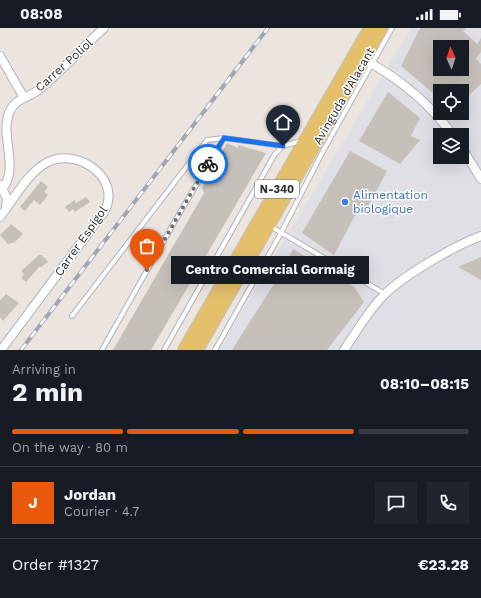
<!DOCTYPE html>
<meta charset="utf-8">
<style>
:root{--surface:#171b24;--page:#20242c;--text:#f1f3f6;--muted:#9ea1a6;--line:#363941;--accent:#ea580c}
body{margin:0;font-family:"Work Sans",sans-serif;background:var(--page);color:var(--text);height:100vh;display:flex;flex-direction:column;font-size:15px;white-space:nowrap}
*{box-sizing:border-box;margin:0}
p{font-size:13px;color:var(--muted)}
.icon{flex:none;width:22px;height:22px;fill:none;stroke:currentColor;stroke-width:2;stroke-linecap:round;stroke-linejoin:round}
.map{position:relative;height:322px;overflow:hidden}
.side{display:flex;flex-direction:column;background:var(--surface);flex:1}
.side>*{flex:none}
.needle{width:26px;rotate:357deg}
.controls{position:absolute;left:433px;top:12px;display:grid;gap:8px}
.controls a{display:grid;place-items:center;width:36px;height:36px;border-radius:0px;background:var(--surface);box-shadow:0 4px 16px #0002;font-size:20px}
.pin{position:absolute;display:grid;place-items:center;width:34px;height:34px;color:#fff;margin:-41px -17px;border-radius:50% 50% 50% 0;rotate:-45deg;box-shadow:0 0 4px #0007}
.pin .icon{rotate:45deg}
.courier{position:absolute;display:grid;place-items:center;width:40px;height:40px;margin:-20px;border:3px solid #1a73e8;border-radius:50%;background:#fff;color:#222;box-shadow:0 1px 5px #0007}
.bubble{position:absolute;height:28px;border-radius:0px;background:var(--surface);box-shadow:0 4px 16px #0002;font-size:13px;font-weight:700;line-height:28px;text-align:center}
.overview em{font-style:normal;font-weight:700}
.overview div{display:flex;flex-direction:column-reverse}
.overview{display:flex;align-items:center;justify-content:space-between;height:68px;padding:0 12px}
h1{font-size:26px;font-weight:700;line-height:30px}
.bar{display:grid;grid-template-columns:repeat(4,1fr);gap:6px 4px;align-content:center;height:48px;padding:0 12px}
.bar i{height:5px;border-radius:3px;background:var(--line)}
.bar .on{background:var(--accent)}
.bar p{grid-column:span 4}
.line{display:flex;align-items:center;gap:10px;padding:0 12px;border-top:1px solid var(--line)}
.line div{flex:1}
.round{display:grid;place-items:center;flex:none;width:42px;height:42px;border-radius:0px;background:var(--page)}
.status{display:flex;justify-content:space-between;align-items:center;height:28px;padding:0 20px;background:var(--surface);direction:ltr}
.status svg{height:11px;fill:currentColor}
.map>svg:first-child{display:block}
</style>
<div class="status"><b>08:08</b><svg viewBox="0 0 49 12"><path d="M0 12V9h3v3zM5 12V6h3v6zM10 12V3h3v9zM15 12V0h3v12zM26 1h20v11H26zM47 4h2v5h-2z"/></svg></div>
<div class="map">
<svg width="481" height="322" viewBox="0 0 481 322">
<rect width="100%" height="100%" fill="#ece5df"/>
<!-- industrial -->
<path fill="#e0dfe5" fill-rule="evenodd" d="M411,0h70v322h-262zM440,19h22v22h-22zM440,63h22v22h-22zM440,107h22v22h-22z"/>
<!-- building -->
<path fill="#c5c1ba" fill-rule="evenodd" d="M420,0h46l-3,3 14,13 4,-6v14l-5,7 5,5v20l-19,18v-11h-22v8l-39,-33zM440,19h22v22h-22z
M388,64l32,26 -9,18 9,4 -20,24 -41,-23z
M227,115l11,5v-3l28,8 -115,197h-38l91,-157 -2,-5z
M350,123l37,20 -22,41 -6,-4 -25,47 -32,-22z
M41,153l7,6 -4,5 4,3 -8,10 -6,-5 -9,11 -5,-4z
M86,169l4,5 -15,10 -2,-3 -4,3 -4,-5 10,-7 1,3z
M11,196l12,10 -8,8 -7,2 -8,-9z
M293,221l51,30 11,9 9,14 -37,48h-95l43,-68z
M39,227h3l6,7 -7,5 -1,-1 -14,16 -5,-4 3,-4 -3,-3z
M481,229v23l-23,-13z
M6,266l13,9 -16,18 -3,-4v-17z"/>
<g fill="none" stroke-linecap="round" stroke-linejoin="round">
<defs>
<path id="lane" d="M270,198l115,68
M72,288l135,-176 17,-2 59,8
M102,322l73,-129 49,-83
M164,322l111,-196 8,-8 18,-5
M215,322l66,-117 42,-82 69,-123"/>
<path id="street" d="M0,28l23,40
M372,36c32,18 59,42 81,71
M462,120l19,31
M0,157l7,13 -1,10
M3,160c16,-21 -3,-52 6,-75 6,-15 17,-14 28,-22 22,-17 46,-44 67,-63
M0,189c13,-17 29,-46 48,-55 30,-15 75,17 56,50l-103,138
M344,322c13,-19 24,-39 40,-55 20,-20 70,-49 97,-59"/>
<path id="primary" d="M184,322l186,-322
M197,322l185,-322"/>
</defs>
<!-- lane casing -->
<use href="#lane" stroke="#b0b2bb" stroke-width="6"/>
<!-- street casing -->
<use href="#street" stroke="#b0b2bb" stroke-width="10"/>
<!-- primary casing -->
<use href="#primary" stroke="#c4c4c4" stroke-width="14"/>
<!-- lane -->
<use href="#lane" stroke="#fff" stroke-width="4"/>
<!-- street -->
<use href="#street" stroke="#fff" stroke-width="8"/>
<!-- primary -->
<use href="#primary" stroke="#e4bf6c" stroke-width="12"/>
<defs>
<path id="rail" d="M21,322l247,-322"/>
</defs>
<!-- rail casing -->
<use href="#rail" stroke="#a2a6b4" stroke-width="4"/>
<!-- rail -->
<use href="#rail" stroke="#fff" stroke-width="2.5" stroke-dasharray="8" stroke-linecap="butt"/>
</g>
<g fill="none" stroke-linecap="round" stroke-linejoin="round">
<!-- done -->
<path stroke="#6f6d6b" stroke-width="4" stroke-dasharray="0 7.2" d="M147,242l61,-106"/>
<!-- route -->
<path stroke="#1a73e8" stroke-width="5" d="M208,136l16,-26 59,8"/>
</g>
<!-- markers -->
<circle fill="#3f7fe0" stroke="#fff" stroke-width="1.5" cx="345" cy="174" r="4"/>
<g text-anchor="middle" dominant-baseline="central" stroke-width="3" stroke-linejoin="round" paint-order="stroke">
<!-- shield labels -->
<rect fill="#fff" stroke="#6b6b6b" stroke-width="1" x="255" y="152" width="44" height="18" rx="3"/>
<g font-size="11" font-weight="bold" fill="#2c2c2c">
<text x="277" y="161">N-340</text>
</g>
<!-- street labels -->
<g font-size="12" fill="#2c2c2c" stroke="#fff">
<text transform="translate(64 37) rotate(-42)">Carrer Poliol</text>
<text transform="translate(344 68) rotate(-60)">Avinguda d'Alacant</text>
<text transform="translate(81 213) rotate(-55)">Carrer Espígol</text>
</g>
<!-- shop labels -->
<g font-size="12" fill="#366cbe" stroke="#fff" text-anchor="start">
<text x="353" y="167">Alimentation<tspan x="353" dy="14">biologique</tspan></text>
</g>
</g>
</svg>
<div class="controls">
<a><svg class="needle" viewBox="-14 -14 28 28"><path d="M0-13l5 13h-10z" fill="#e53935"/><path d="M0 13l5-13h-10z" fill="#9ea1a6"/></svg></a>
<a><svg class="icon" aria-label="locate" viewBox="0 0 24 24"><circle cx="12" cy="12" r="6"/><path d="M12 2v4M12 18v4M2 12h4M18 12h4"/></svg></a>
<a><svg class="icon" aria-label="layers" viewBox="0 0 24 24"><path d="M12 4l9 5-9 5-9-5zM3 14l9 5 9-5"/></svg></a>
</div>
<div class="pin" style="left:147px;top:242px;background:#ea580c"><svg class="icon" aria-label="bag" viewBox="0 0 24 24"><path d="M5 8h14l-1 12H6zM9 8a3 3 0 0 1 6 0"/></svg></div>
<div class="pin" style="left:283px;top:118px;background:#1f2937"><svg class="icon" aria-label="home" viewBox="0 0 24 24"><path d="M3 11l9-7 9 7M6 9v11h12V9"/></svg></div>
<div class="courier" style="left:208px;top:136px"><svg class="icon" aria-label="bike" viewBox="0 0 24 24"><circle cx="6" cy="16" r="4"/><circle cx="18" cy="16" r="4"/><path d="M6 16l4-8h5l3 8M10 8l3 8H6M13 5h3"/></svg></div>
<div class="bubble" style="left:171px;top:228px;width:198px">Centro Comercial Gormaig</div>
</div>
<section class="side">
<div class="overview"><div><h1>2 min</h1><p>Arriving in</p></div><em>08:10–08:15</em></div>
<div class="bar"><i class="on"></i><i class="on"></i><i class="on"></i><i></i><p>On the way · 80 m</p></div>
<div class="line" style="height:72px"><b class="round" style="background:var(--accent);color:#fff">J</b><div><b>Jordan</b><p>Courier · 4.7</p></div><a class="round"><svg class="icon" aria-label="chat" viewBox="0 0 24 24"><path d="M4 5h16v11H9l-5 4z"/></svg></a><a class="round"><svg class="icon" aria-label="phone" viewBox="0 0 24 24"><path d="M5 4h4l2 5-3 2q2 4 5 5l2-3 5 2v4C11 20 4 13 5 4z"/></svg></a></div>
<div class="line" style="height:52px"><div>Order #1327</div><b>€23.28</b></div>
</section>
